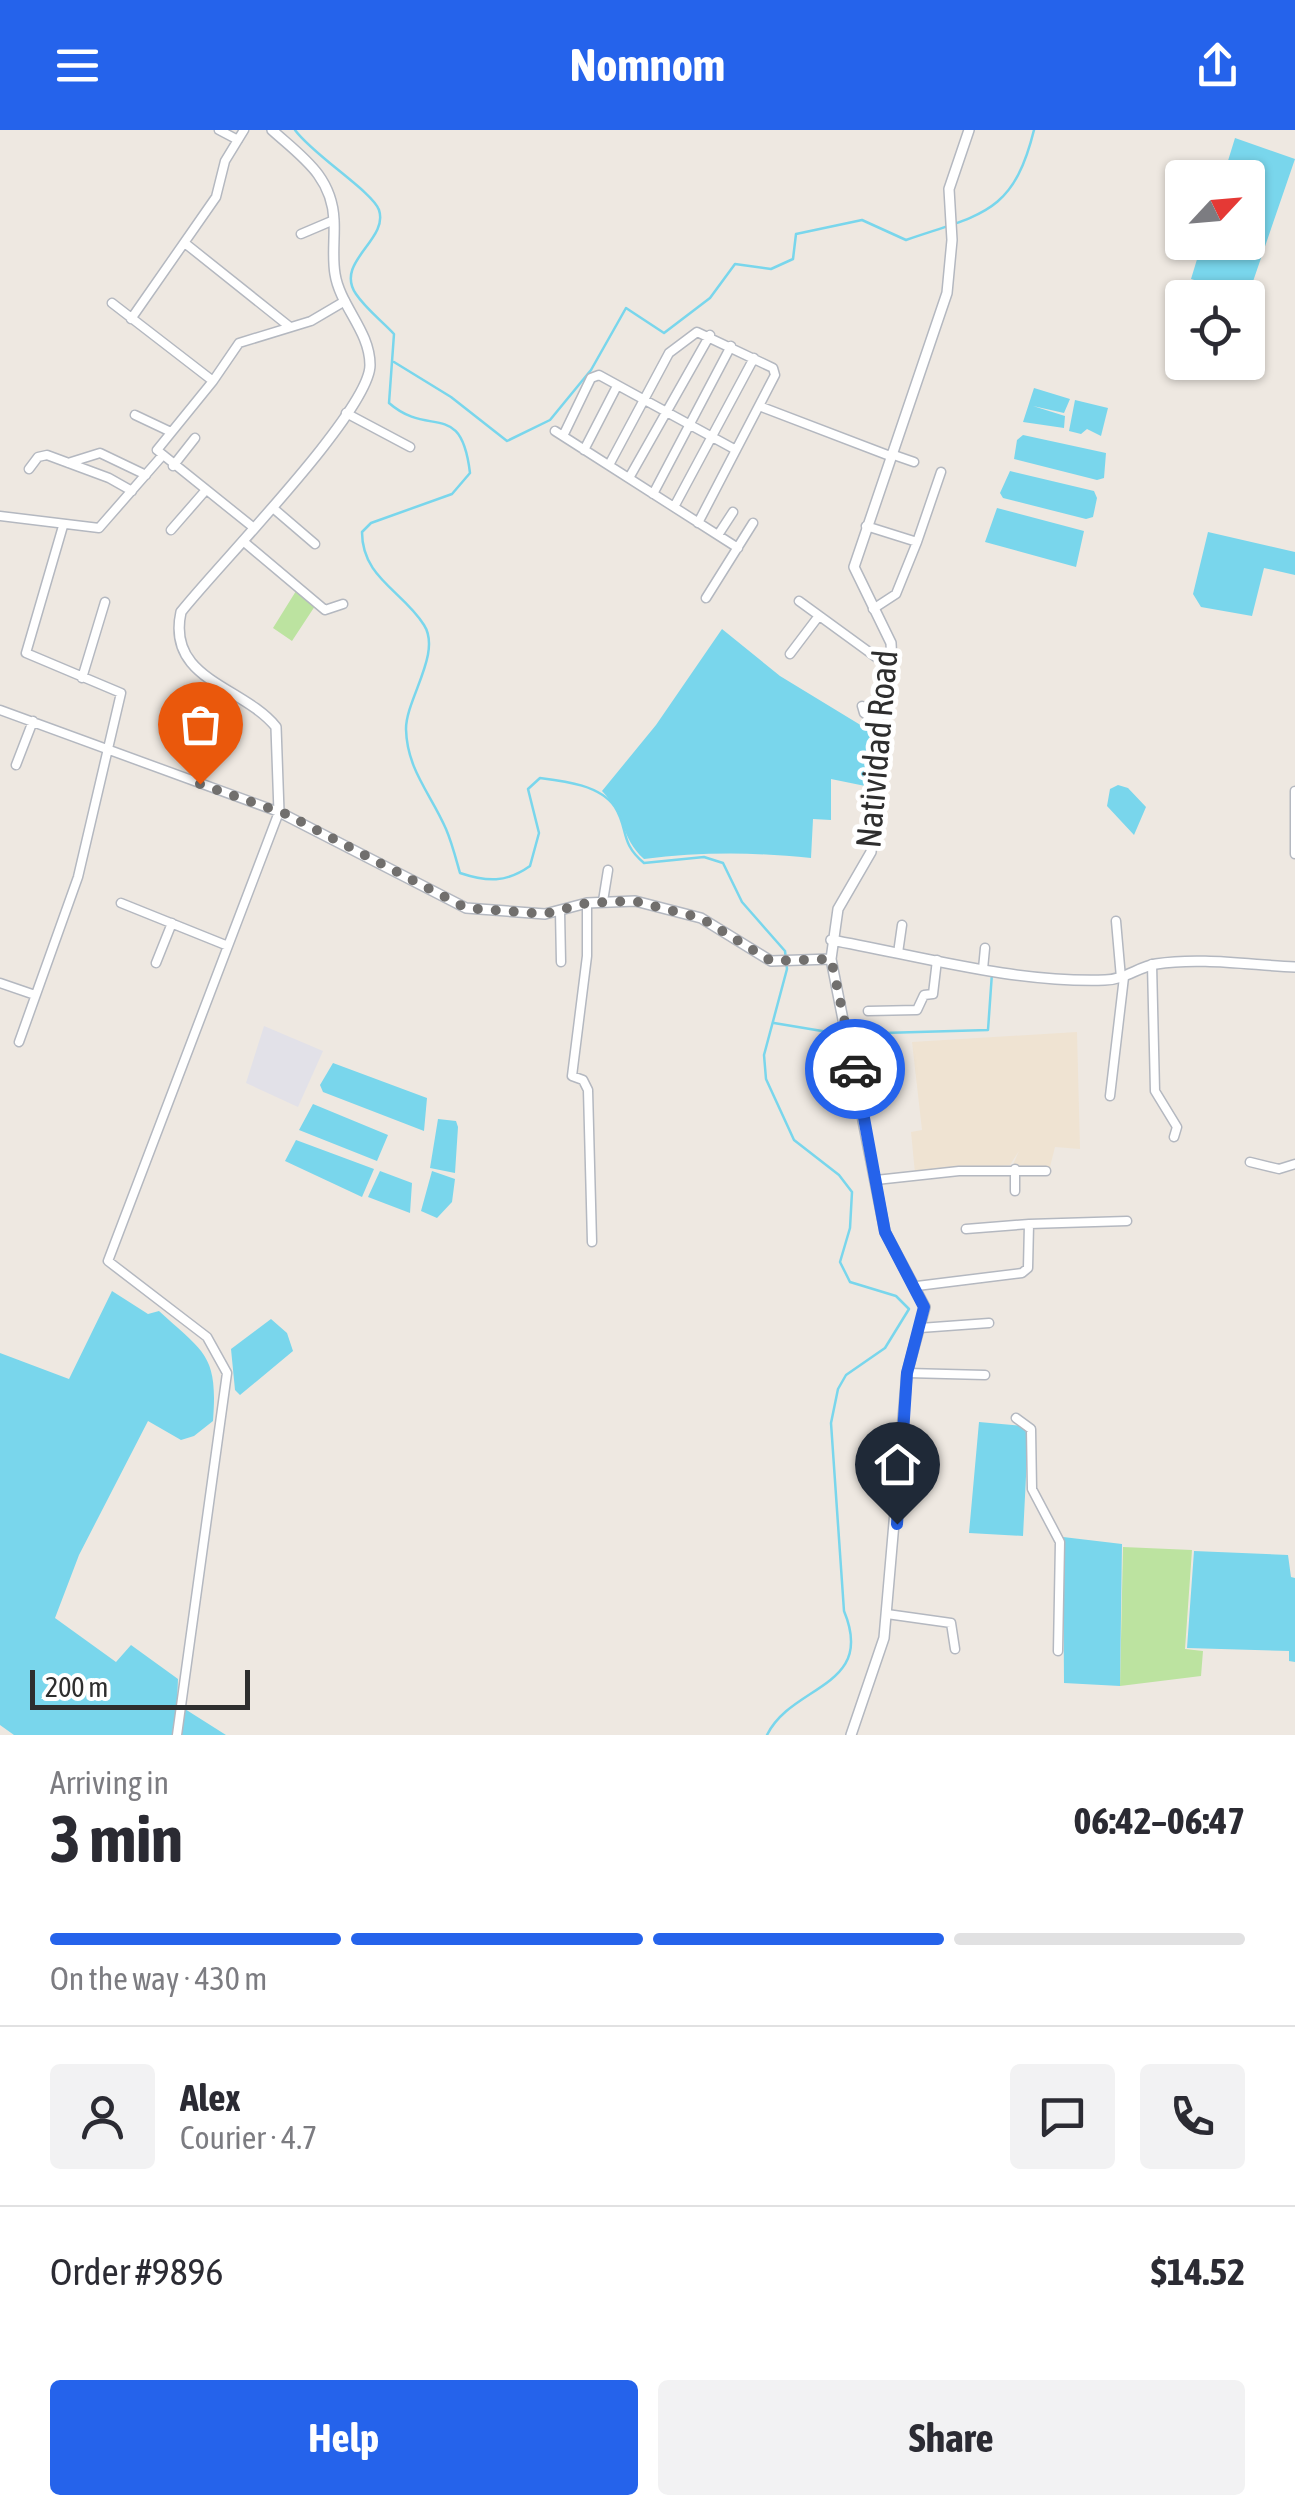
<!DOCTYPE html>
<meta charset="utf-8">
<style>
:root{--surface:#fff;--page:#f2f2f3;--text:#2b2b33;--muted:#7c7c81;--line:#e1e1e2;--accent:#2563eb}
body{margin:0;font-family:"Asap Condensed",sans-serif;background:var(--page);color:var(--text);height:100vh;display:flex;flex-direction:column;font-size:38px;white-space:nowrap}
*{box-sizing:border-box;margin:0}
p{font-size:32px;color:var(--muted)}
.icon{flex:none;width:55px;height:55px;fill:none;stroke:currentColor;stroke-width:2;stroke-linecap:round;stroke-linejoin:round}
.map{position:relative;height:1605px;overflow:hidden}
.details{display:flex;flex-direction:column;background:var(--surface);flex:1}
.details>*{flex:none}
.needle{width:65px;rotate:64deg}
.tools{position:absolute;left:1165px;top:30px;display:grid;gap:20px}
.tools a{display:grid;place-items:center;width:100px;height:100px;border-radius:10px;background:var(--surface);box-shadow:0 2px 8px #0004;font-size:50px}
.scale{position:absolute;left:30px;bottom:25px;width:220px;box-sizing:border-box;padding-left:10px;border:5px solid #2e2e2e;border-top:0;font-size:28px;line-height:35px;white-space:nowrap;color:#2e2e2e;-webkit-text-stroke:8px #fff;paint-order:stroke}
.pin{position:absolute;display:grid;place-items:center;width:85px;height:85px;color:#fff;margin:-102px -42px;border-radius:50% 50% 50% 0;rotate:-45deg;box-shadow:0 0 10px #0007}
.pin .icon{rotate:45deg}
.courier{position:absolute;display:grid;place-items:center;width:100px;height:100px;margin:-50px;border:8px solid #2563eb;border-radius:50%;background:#fff;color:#222;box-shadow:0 2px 12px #0007}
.head em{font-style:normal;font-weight:700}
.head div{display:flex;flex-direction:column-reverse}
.head{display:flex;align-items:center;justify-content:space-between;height:170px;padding:0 50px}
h1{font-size:65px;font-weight:700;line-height:75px}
.bar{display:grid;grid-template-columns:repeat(4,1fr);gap:15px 10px;align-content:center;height:120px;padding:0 50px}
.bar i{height:12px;border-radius:8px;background:var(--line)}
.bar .selected{background:var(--accent)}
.bar p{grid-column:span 4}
.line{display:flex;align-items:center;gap:25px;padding:0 50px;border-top:2px solid var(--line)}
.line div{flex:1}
.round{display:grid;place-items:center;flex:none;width:105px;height:105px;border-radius:10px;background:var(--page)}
.cta{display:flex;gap:20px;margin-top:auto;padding:20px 50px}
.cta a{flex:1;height:115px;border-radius:10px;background:var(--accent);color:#fff;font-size:40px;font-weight:700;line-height:115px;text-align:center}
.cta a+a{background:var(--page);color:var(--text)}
header{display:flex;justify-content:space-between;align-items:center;height:130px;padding:0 50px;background:var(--accent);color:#fff;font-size:45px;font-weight:700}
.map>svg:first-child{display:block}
</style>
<header><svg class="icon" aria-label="menu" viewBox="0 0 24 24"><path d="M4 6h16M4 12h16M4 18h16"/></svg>Nomnom<svg class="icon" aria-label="share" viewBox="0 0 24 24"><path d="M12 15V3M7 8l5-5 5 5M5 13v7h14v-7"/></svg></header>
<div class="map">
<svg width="1295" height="1605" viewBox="0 0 1295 1605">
<rect width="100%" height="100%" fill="#eee8e1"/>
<!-- industrial -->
<path fill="#e2e1e8" d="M264,896l59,25 -25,56 -52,-24z"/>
<!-- education -->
<path fill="#efe3d2" d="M1077,902l3,117 -25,-2 -6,24 -38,-2 8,-18 -9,14 -95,8 -4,-41 11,-2 -10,-88z"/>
<!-- green -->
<path fill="#bce3a0" d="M296,461l19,15 -23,35 -19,-13z
M1123,1417l69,3 -7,99 18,2 -2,25 -81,10z"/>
<!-- water -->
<path fill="#79d6ec" d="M1235,8l60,21 -47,137 -57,-17 11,-36 46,-1v-64l-25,-1z
M1034,258l36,11 -6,14 -31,-7 32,10 -1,12 -41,-6z
M1075,270l33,8 -7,28 -14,-7 -6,5 -12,-3z
M1023,305l83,18 -2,25 -7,2 -83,-21 3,-19z
M1010,341l84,20 3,7 -4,19 -7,2 -83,-21 -3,-5z
M997,378l87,23 -8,36 -91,-25z
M1208,402l87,20v23l-31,-7 -12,48 -51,-9 -8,-13z
M722,499l58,47 92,56 3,56 -44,-9v41l-18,-1 -2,39c-57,-6 -111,-6 -167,1 -24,-22 -17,-42 -42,-68l54,-66z
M1118,655l10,3 18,19 -12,28 -27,-29 3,-17z
M333,933l94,35 -3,33 -101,-39 -3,-7z
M313,974l75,31 -11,26 -78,-31z
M438,989l18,2 2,6 -3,46 -25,-5z
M296,1010l78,29 -12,28 -77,-36z
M380,1041l32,12 -2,30 -42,-16z
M432,1041l23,8 -3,23 -15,16 -16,-7z
M112,1161l36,23 11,-3c46,42 59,44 54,110l-19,15 -13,4 -33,-19 -69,134 -24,63 61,44 15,-17 47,34 -1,25 49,31h-212l-14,-10v-372l69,26z
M271,1189l16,14 6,18 -53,44 -5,-5 -4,-41z
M979,1292l44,4 5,11 -5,99 -54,-3z
M1063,1407l59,7 -2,142 -56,-3z
M1194,1421l94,4 3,22 4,1v84l-6,-1v-10l-102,-3z"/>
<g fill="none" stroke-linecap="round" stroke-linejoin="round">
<!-- stream -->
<path stroke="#79d6ec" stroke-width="2.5" d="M295,0c18,25 78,62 84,80 10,30 -45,52 -23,84 10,15 26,27 38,40l-5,69c41,36 72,-5 81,70l-18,21 -81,29 -9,9c0,46 41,59 62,93 18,28 -18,74 -18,104 1,41 25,65 40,100 6,14 10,30 14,44 27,9 46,10 70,-7l9,-33 -11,-44 12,-11c24,3 60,7 75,29 14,22 4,35 29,56l60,-6 19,6 19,39 43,49 2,18 -23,86 2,24 28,61 45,35 13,17 -2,36 -10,34 10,20 46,14 13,13 -24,39 -39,27 -8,14 -7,34 13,188c32,77 -52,73 -77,124
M394,232l57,35 56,44 43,-21 41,-50 35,-62 38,25 46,-35 25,-34 36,5 22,-10 3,-25 66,-14 44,20c75,-26 107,-25 128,-110
M774,893l66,11
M848,904l140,-4 4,-57"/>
<defs>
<path id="minor" d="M219,0l19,10
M301,104l33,-14
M186,114l104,83
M112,173l101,78 -56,69 97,78
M131,189l85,-122 9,-36 19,-31
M213,251l26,-38 72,-22 34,-20
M759,276l131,50
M346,283l64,34
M135,285l36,17
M555,301l183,117
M563,306l28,-58 8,-3 137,75
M584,320l33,-64
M891,324l23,8
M68,333l32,-10 46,22
M609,335l60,-112 28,-21 76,36 2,7 -77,148
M173,336l22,-28
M29,339l9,-12 9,-2 62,23 23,13
M629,348l81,-143
M653,364l78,-148
M674,377l80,-149
M273,378l42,36
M0,386l99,12 63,-72
M866,396l51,16 24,-70
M171,400l34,-39
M718,405l15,-23
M243,411l82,69 18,-6
M706,468l47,-75
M799,471l92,67
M873,479l23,-15 21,-52
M790,524l28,-37
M82,548l23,-76
M862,576l2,7 13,9
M0,580l279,102 -171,449 99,76 20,36 -50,362
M16,635l17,-44
M1295,661v63
M603,771l5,-31
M121,773l107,43
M587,773v53l-15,120 11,4 5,10 4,152
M560,781l1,51
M1116,791l5,57
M898,823l4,-28
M156,833l16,-40
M1152,834l3,127 22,36 -3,10
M983,839l2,-21
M0,853l35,12
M868,881l49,-1 7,-15 9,-1 4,-34
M19,912l59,-165 43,-184 -95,-40 37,-127
M1110,966l14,-119
M1250,1032l29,7 16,-5
M876,1050l83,-9h87
M1015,1061v-22
M1029,1094l98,-3
M917,1156l105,-13 6,-5 1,-44 -63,5
M920,1198l69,-5
M907,1243l78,2
M1016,1288l15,11 1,60 28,53 -2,109
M887,1484l64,9 4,26"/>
<path id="tertiary" d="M272,0c30,27 60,46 62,90 1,18 -2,36 1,54 5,32 35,57 35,91 0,46 -154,202 -189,247 -15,68 62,74 95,115l3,85 187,96 79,6 42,-11 48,-2 66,17 70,43 60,-2
M831,810c89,16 182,43 274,40 19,0 33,-13 51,-16 44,-7 94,1 139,3
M851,1605l33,-97 23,-265 18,-66 -40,-75 -54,-273 7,-50 33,-57 6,-69v-61l15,-59 -1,-20 -37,-76 93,-274 5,-53 -3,-51 20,-59"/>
</defs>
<!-- minor casing -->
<use href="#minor" stroke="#b4b8c0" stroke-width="11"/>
<!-- tertiary casing -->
<use href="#tertiary" stroke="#b4b8c0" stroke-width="12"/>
<!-- minor -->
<use href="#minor" stroke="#fff" stroke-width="8"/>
<!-- tertiary -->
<use href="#tertiary" stroke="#fff" stroke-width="9"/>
</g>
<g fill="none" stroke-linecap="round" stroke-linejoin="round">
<!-- done -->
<path stroke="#716f6d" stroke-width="10" stroke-dasharray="0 18" d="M200,654l86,30 180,94 79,6 42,-11 47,-2 67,17 70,43 60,-2 24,110"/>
<!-- route -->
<path stroke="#2563eb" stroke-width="12" d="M855,939l30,163 39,75 -17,66 -10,151"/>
</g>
<g text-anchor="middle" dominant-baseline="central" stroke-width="10" stroke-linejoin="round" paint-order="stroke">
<!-- street labels -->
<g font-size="35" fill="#2e2e2e" stroke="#fff">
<text transform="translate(876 619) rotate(-85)">Natividad Road</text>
</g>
</g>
</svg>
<div class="tools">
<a><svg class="needle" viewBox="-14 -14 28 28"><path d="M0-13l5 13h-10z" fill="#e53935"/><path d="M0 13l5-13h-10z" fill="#7c7c81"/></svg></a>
<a><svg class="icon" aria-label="locate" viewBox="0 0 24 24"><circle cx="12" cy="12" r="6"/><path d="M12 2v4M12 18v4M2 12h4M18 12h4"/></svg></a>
</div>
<div class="scale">200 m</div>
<div class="pin" style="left:200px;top:654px;background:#ea580c"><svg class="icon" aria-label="bag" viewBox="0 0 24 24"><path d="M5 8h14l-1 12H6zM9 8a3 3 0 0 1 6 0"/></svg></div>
<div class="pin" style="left:897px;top:1394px;background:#1f2937"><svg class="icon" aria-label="home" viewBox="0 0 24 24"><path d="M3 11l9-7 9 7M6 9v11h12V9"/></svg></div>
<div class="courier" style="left:855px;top:939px"><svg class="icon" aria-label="car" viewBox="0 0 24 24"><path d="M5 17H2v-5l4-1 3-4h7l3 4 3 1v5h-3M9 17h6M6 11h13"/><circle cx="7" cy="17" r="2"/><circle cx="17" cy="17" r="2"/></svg></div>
</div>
<section class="details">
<div class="head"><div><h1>3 min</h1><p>Arriving in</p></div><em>06:42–06:47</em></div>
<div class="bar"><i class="selected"></i><i class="selected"></i><i class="selected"></i><i></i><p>On the way · 430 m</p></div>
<div class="line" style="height:180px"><a class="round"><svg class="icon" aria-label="person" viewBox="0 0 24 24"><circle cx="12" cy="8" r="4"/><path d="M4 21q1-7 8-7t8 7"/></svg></a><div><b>Alex</b><p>Courier · 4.7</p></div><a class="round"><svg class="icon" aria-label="chat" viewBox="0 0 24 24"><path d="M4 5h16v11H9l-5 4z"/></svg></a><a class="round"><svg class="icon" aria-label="phone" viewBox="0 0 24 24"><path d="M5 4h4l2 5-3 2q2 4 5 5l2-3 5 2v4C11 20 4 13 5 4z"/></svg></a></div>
<div class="line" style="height:130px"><div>Order #9896</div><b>$14.52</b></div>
<div class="cta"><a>Help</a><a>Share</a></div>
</section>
